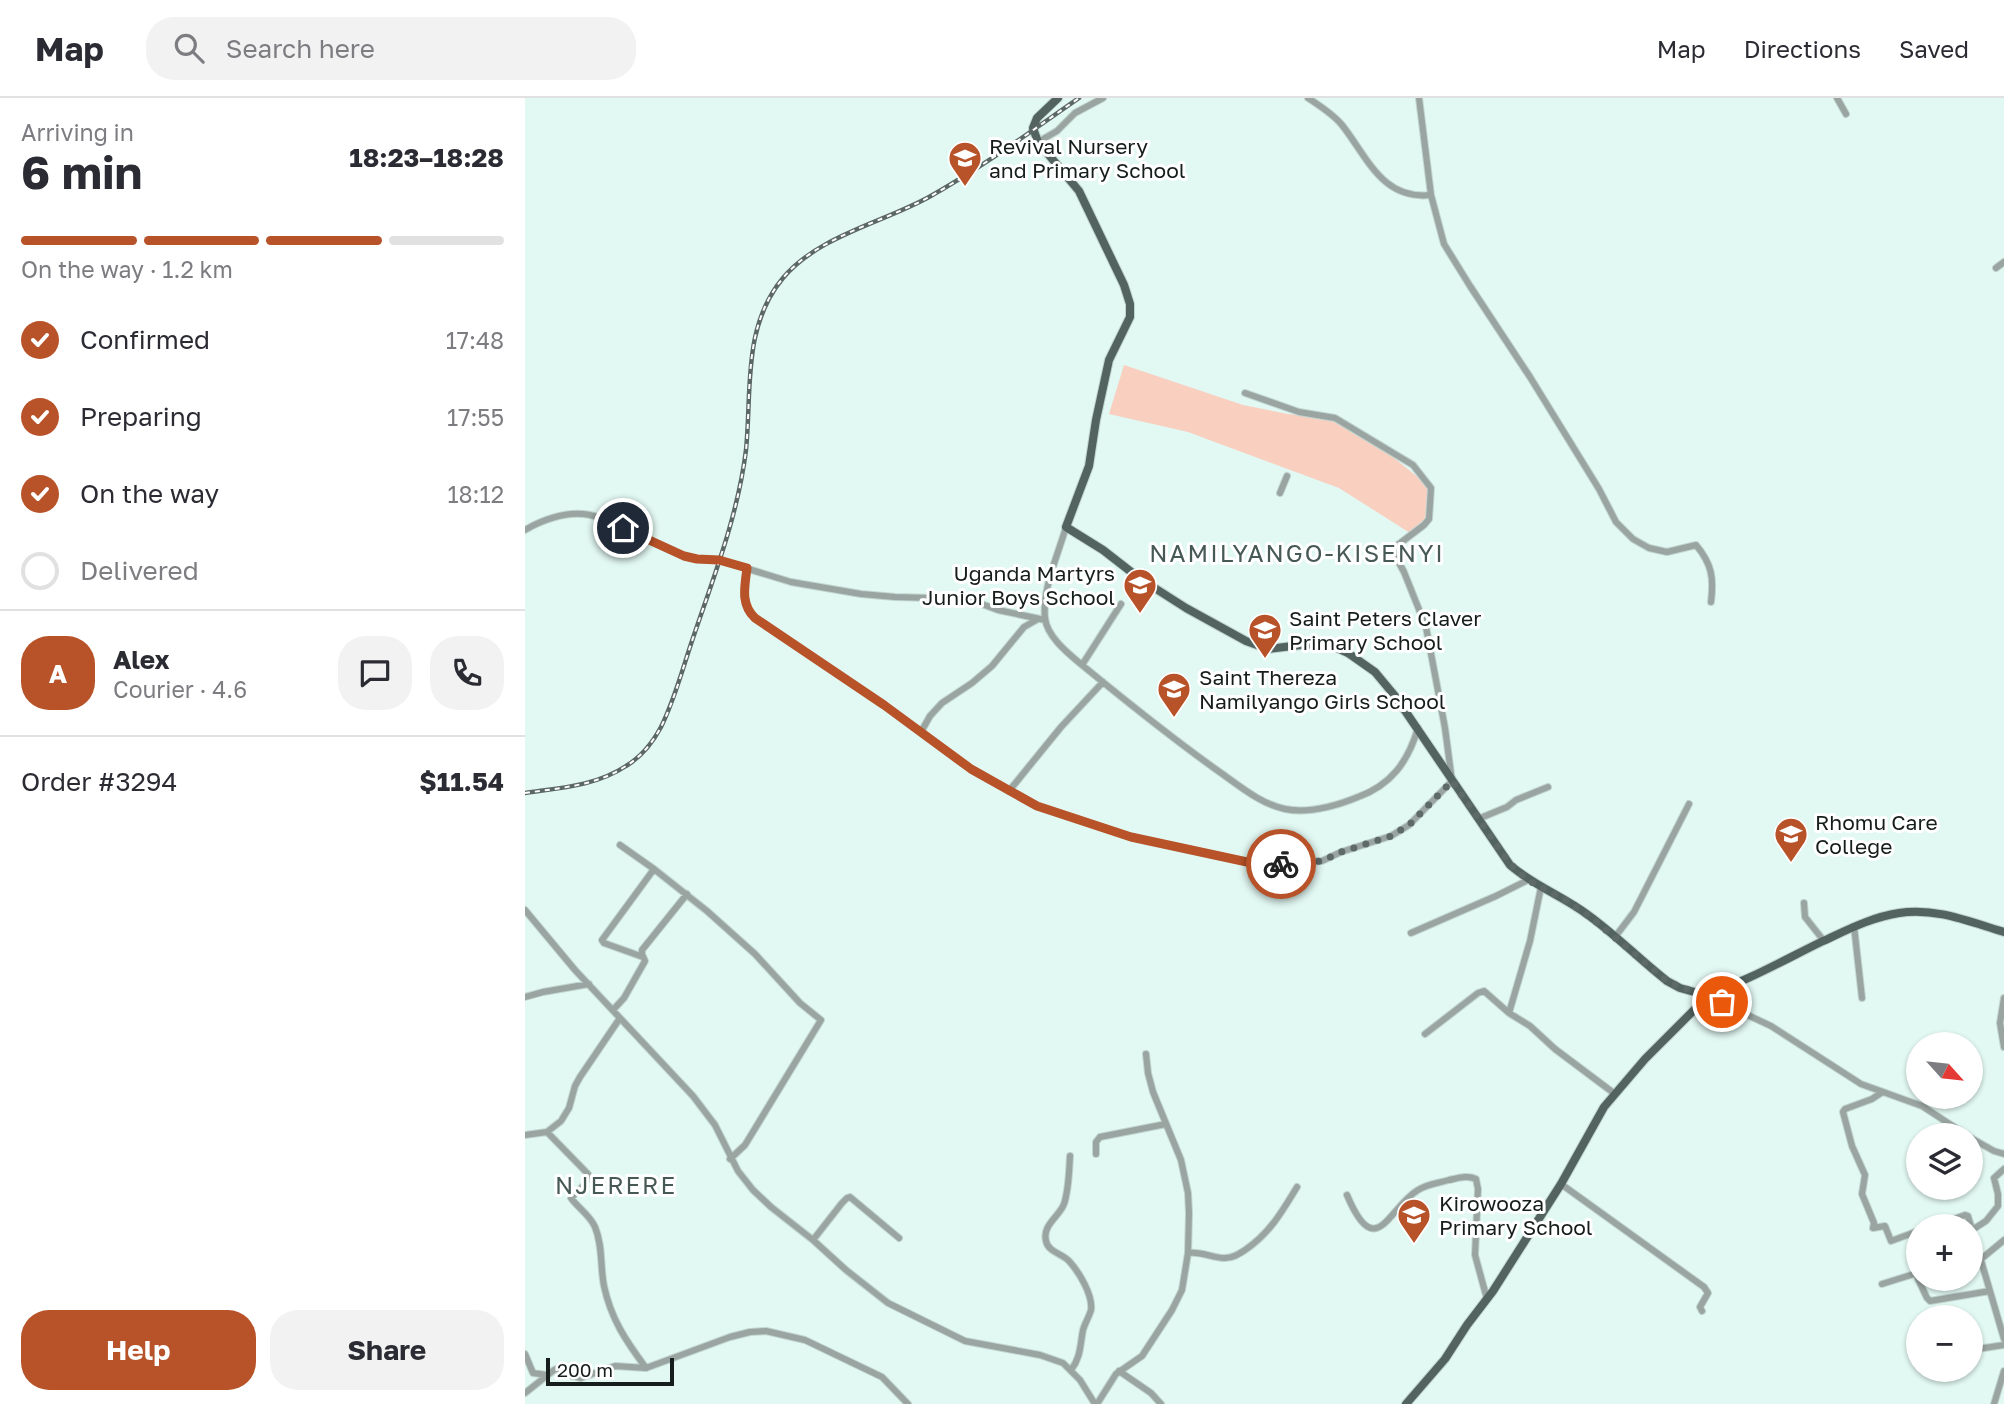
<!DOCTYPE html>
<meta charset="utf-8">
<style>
:root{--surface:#fff;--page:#f2f2f3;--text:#2b2b33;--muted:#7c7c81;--line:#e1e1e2;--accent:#b85228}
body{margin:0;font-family:"Golos Text",sans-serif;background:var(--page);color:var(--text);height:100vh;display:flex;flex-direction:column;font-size:26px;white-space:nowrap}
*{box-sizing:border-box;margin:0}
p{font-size:23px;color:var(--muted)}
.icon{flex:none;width:38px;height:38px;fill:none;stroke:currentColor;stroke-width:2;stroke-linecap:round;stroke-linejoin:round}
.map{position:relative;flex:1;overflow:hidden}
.details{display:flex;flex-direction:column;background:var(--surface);width:525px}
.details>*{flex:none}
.needle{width:46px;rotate:117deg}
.buttons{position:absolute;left:1381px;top:934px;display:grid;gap:14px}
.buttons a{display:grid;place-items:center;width:77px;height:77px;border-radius:50%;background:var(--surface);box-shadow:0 2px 5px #0004;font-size:35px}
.scale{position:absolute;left:21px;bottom:18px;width:128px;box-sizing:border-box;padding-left:7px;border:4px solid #161e1c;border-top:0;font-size:19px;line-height:24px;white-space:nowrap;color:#161e1c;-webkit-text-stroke:5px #fff;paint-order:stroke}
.pin{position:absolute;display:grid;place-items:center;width:60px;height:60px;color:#fff;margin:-30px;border:4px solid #fff;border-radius:50%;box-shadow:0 2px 7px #0007}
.courier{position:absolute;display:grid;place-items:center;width:70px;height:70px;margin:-35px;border:5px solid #b85228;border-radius:50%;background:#fff;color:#222;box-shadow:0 2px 9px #0007}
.overview em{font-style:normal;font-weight:700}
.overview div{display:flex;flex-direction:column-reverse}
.overview{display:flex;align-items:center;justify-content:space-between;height:119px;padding:0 21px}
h1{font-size:46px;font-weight:700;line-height:52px}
.bar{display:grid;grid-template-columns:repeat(4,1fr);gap:10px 7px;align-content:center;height:84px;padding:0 21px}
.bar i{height:9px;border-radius:5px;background:var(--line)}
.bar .current{background:var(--accent)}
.bar p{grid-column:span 4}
.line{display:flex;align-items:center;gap:18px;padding:0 21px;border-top:2px solid var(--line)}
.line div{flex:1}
.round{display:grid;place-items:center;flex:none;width:74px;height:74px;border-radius:28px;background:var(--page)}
ol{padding:0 21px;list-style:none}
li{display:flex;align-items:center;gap:21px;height:77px}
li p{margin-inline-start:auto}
li .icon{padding:7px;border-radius:50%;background:var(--accent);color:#fff;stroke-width:4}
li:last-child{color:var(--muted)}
li i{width:38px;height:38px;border:4px solid var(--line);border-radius:50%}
.action{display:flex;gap:14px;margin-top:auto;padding:14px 21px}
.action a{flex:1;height:80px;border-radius:28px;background:var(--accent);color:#fff;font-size:28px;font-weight:700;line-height:80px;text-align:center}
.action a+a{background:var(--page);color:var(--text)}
header{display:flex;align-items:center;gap:42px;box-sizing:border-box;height:98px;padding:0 35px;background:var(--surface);border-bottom:2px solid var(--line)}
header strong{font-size:33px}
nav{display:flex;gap:38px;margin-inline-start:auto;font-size:24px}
.search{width:490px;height:63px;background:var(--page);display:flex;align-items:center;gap:18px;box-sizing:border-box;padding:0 24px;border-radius:28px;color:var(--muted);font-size:26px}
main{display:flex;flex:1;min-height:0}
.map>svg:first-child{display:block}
</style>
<header>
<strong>Map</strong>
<div class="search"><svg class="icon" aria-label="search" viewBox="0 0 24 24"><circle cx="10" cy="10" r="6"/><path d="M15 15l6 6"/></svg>Search here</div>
<nav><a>Map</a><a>Directions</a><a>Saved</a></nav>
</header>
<main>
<section class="details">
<div class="overview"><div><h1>6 min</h1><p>Arriving in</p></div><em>18:23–18:28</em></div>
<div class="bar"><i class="current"></i><i class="current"></i><i class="current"></i><i></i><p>On the way · 1.2 km</p></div>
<ol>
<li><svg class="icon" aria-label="check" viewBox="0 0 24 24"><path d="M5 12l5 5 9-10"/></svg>Confirmed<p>17:48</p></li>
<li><svg class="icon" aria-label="check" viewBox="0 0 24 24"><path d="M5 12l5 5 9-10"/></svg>Preparing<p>17:55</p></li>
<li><svg class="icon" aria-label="check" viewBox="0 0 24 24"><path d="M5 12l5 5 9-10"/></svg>On the way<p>18:12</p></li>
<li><i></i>Delivered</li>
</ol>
<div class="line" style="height:126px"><b class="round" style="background:var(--accent);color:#fff">A</b><div><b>Alex</b><p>Courier · 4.6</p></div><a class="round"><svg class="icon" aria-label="chat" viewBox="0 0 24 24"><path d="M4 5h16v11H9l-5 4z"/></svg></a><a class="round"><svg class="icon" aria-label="phone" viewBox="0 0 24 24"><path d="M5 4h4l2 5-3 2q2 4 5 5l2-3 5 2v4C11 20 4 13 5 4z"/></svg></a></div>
<div class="line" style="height:91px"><div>Order #3294</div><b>$11.54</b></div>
<div class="action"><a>Help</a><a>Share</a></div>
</section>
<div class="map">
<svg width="1479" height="1306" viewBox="0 0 1479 1306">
<rect width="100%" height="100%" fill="#e2f8f2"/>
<!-- green -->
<path fill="#f9cfc0" d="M599,267l119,40 45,9 41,5 49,26 52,42 -4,33 -16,13 -71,-45 -151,-56 -79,-18z"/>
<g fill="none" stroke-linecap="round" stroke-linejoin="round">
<defs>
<path id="minor" d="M783,0c12,8 25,16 34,27 26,33 40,75 89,70
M894,0l12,97 13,49 26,42 60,91 69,112 17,33 17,17 16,9 18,4 29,-7c16,19 18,33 15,57
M1312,0l9,16
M513,44l19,-11 18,-18 28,-15
M1471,170l8,-6
M755,395l7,-17
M541,429c-8,28 -24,62 -21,91 2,19 24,36 37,47 45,37 91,74 139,108 20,14 40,31 64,36 25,5 51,-3 73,-12 33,-12 50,-35 60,-69
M0,432c23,-13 49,-22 75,-12l84,38 12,3 23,1 72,22 70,12 34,3 73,2 30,11 47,10
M222,470c-2,18 -7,36 8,50l129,87 87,64 38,22 28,15 94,31 129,28 62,-4 19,-9 50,-16 18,-11 43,-44 -7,-53 -19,-101 -22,-55 -13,-24 8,-4 25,-19 5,-6 2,-31 -18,-23 -78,-47 -36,-6 -54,-19
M557,567l39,-61
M396,634l9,-16 12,-13 30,-20 20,-17 32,-39 14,-8
M484,693l52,-64 42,-45
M953,721l29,-12 9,-7 32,-13
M95,747l34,24 53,42 48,43 45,49 21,17 -76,125 -15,14
M1279,805l1,14 19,24
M0,812l50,60 118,126 22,29 23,46 15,19 18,17 42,33 33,30 42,33 77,38 75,14 23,8 17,17 15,24
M1329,828l8,72
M886,835l85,-37 32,-16
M1090,839l19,-25 55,-108
M118,859l-39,-14 -2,-3 52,-71
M1180,897l66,31 90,58 61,22 46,30
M0,899l18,-5 46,-8
M1479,900l-4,25 4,24
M88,912l11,-12 21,-37 -3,-7v-4l45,-56
M984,915l21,-72 11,-54
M900,936l53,-41 6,-2 25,22 21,13 25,23 60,45
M1356,995l-9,6 -27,10 -2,3 9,34 13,29 -3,19 12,29 -1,5 12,-2 6,15 27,-10
M22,1034l41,42 -3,10 -14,14c7,10 19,17 24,29 8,19 5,39 9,59 7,33 22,55 42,82l84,-31 20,-5 16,-1 39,9 77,37 26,27
M0,1037l22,-3 14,-11 8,-13 6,-22 5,-9 40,-59
M1446,1040l23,13 10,3
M571,1056v-12l4,-5 66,-13
M545,1058c-1,15 -1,33 -6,48 -5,13 -22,21 -18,37 2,11 17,13 23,20 10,11 24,34 22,49 -2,7 -6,13 -8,20 -3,15 -2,27 -12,40
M1036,1086l143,103 4,6 -8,14 2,4
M822,1097c29,69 41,13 71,-5 9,-6 21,-7 31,-10 10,-2 18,-5 27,-1l2,10 -3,66 12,44
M1406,1129l34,-12 3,1 36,123
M1447,1132l14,-9 12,-15v-12l-4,-16 10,-9
M288,1142l29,-37 5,-5 3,-1 49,41
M663,1155c14,-2 24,5 37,5 8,0 14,-4 20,-8 24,-16 37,-38 52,-63
M1455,1162l24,-20
M1393,1181l9,19 3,3 60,-10
M1357,1186l32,-10h2l2,4
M1446,1252l33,-5
M0,1256l8,19 14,2
M594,1273l32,22 10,11
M0,1295l29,-23 5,-2 13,8 9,2 34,-12 31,2
M572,1306l19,-30 26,-18 30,-46 10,-20 6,-37 1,-40 -1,-20 -7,-33 -28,-68 -5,-19 -2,-19
M1469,1306l10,-33"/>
<path id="major" d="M533,0l-21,20 -4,10 5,14 41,49 45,94 6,19v13l-21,43 -13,60 -7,46 -23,61 37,23 36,28 47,30 60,33 22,8 33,-4 18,-1 16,3 13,6 27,19 20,24 115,169c24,21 53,31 78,50 28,20 52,45 79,66l13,7 25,7
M1180,897c41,-13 79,-35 118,-54 24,-11 49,-24 76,-28 36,-6 71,9 105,19
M881,1306l39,-45 22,-34 26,-34 68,-107 43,-77 41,-48 53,-53 7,-11"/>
</defs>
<!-- minor casing -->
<use href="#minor" stroke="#c1d5d0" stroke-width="8"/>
<!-- major casing -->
<use href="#major" stroke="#c1d5d0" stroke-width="10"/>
<!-- minor -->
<use href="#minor" stroke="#9aa4a1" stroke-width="6"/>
<!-- major -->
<use href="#major" stroke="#53635f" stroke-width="8"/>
<defs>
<path id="rail" d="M0,695c34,-5 71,-7 101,-27 15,-9 27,-24 35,-39 14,-28 22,-60 32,-89 21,-62 45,-123 53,-188 6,-59 -4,-123 37,-172 35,-42 99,-55 146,-81 52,-29 101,-65 150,-99"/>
</defs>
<!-- rail casing -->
<use href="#rail" stroke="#5c6865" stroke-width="4.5"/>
<!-- rail -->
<use href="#rail" stroke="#fff" stroke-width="2" stroke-dasharray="5" stroke-linecap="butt"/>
</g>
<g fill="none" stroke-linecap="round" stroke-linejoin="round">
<!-- done -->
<path stroke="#5d6a67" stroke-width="7" stroke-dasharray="0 12.6" d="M756,766l41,-3 19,-9 50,-16 18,-11 43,-44 58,83 18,16 39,21 21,14 79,66c18,9 37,13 55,21"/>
<!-- route -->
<path stroke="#b85228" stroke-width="9" d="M98,430l61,28 13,3 22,1 28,8c-2,18 -7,36 8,50l129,87 87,64 66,37 94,31 130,28 20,-1"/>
</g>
<!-- icons -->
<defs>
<symbol id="school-pin" viewBox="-11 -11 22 30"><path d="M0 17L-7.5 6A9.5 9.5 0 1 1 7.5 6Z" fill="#b85228" stroke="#fff"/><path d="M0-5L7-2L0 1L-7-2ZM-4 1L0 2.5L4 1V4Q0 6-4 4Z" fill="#fff"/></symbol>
</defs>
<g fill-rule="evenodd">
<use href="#school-pin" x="421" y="41" width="38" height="52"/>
<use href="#school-pin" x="596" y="468" width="38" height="52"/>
<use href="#school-pin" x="721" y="513" width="38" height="52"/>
<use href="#school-pin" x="630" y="572" width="38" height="52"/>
<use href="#school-pin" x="1247" y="717" width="38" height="52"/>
<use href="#school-pin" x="870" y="1098" width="38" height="52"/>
</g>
<g text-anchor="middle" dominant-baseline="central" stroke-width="6" stroke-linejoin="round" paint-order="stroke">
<!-- poi labels -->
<g font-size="21" fill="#161e1c" stroke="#fff" text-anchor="start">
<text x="464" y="48">Revival Nursery<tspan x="464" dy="24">and Primary School</tspan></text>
<text x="590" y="475" text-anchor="end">Uganda Martyrs<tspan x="590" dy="24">Junior Boys School</tspan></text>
<text x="764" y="520">Saint Peters Claver<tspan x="764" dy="24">Primary School</tspan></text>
<text x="674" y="579">Saint Thereza<tspan x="674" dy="24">Namilyango Girls School</tspan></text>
<text x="1290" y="724">Rhomu Care<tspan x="1290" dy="24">College</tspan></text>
<text x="914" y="1105">Kirowooza<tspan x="914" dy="24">Primary School</tspan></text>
</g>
<!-- quarter labels -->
<g font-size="24" letter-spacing="2" fill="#465955" stroke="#fff">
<text x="772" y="454">NAMILYANGO-KISENYI</text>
<text x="91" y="1086">NJERERE</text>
</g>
</g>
</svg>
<div class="buttons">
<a><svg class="needle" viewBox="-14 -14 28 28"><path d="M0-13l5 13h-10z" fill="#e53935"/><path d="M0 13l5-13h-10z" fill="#7c7c81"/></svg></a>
<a><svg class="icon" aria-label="layers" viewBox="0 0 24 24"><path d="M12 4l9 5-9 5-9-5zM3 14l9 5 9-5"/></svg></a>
<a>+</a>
<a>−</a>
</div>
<div class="scale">200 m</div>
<div class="pin" style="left:1197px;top:904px;background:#ea580c"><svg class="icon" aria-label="bag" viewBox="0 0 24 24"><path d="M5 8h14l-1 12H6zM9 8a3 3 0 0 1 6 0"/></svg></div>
<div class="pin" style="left:98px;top:430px;background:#1f2937"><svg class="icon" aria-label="home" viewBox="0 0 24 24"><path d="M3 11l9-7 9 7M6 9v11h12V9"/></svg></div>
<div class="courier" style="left:756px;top:766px"><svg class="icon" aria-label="bike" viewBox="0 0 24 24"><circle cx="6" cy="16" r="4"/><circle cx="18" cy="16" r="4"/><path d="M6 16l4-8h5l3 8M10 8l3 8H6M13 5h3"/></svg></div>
</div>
</main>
